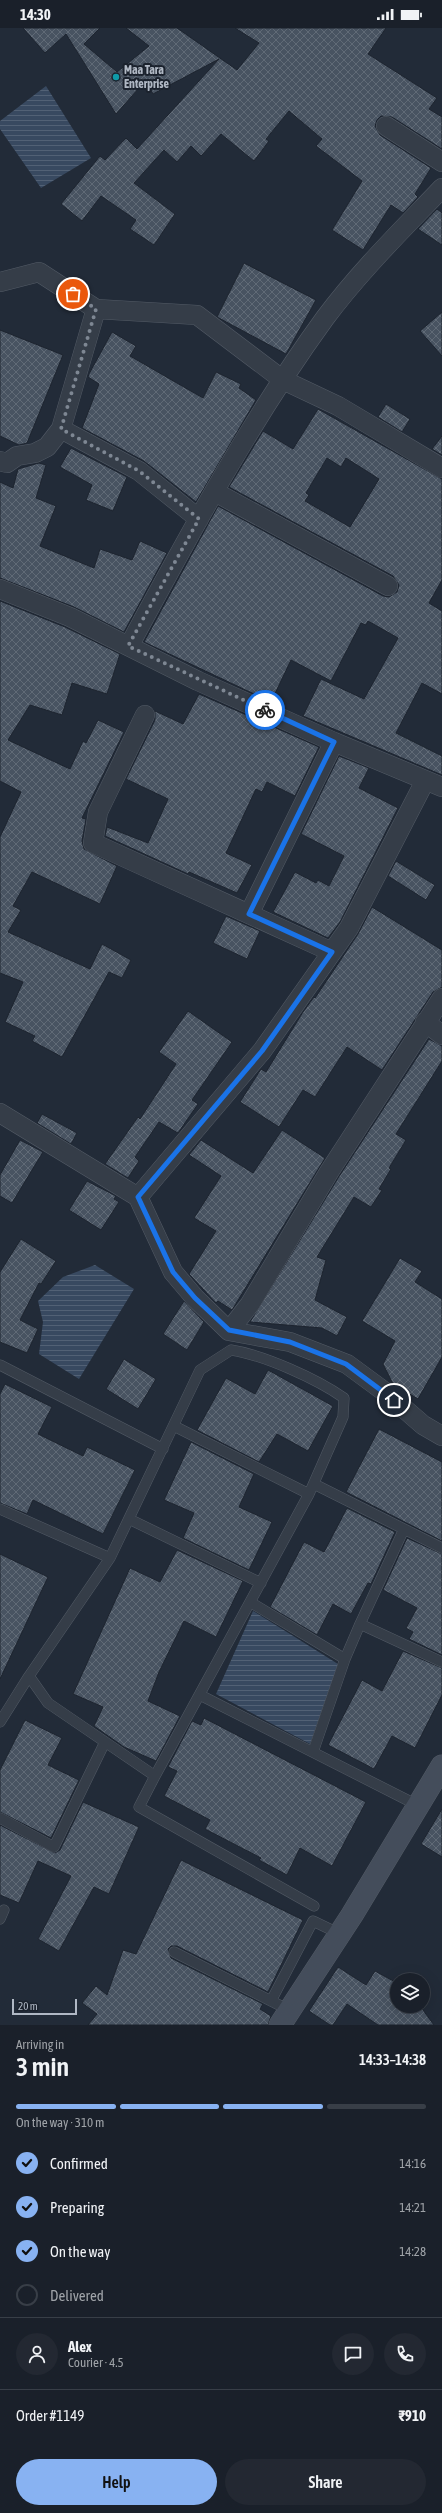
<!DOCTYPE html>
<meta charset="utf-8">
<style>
:root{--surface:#1a202a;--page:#232832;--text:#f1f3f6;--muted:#9fa3a8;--line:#383e47;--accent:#88b2f2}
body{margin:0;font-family:"Asap Condensed",sans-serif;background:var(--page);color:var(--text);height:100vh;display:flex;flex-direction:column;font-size:15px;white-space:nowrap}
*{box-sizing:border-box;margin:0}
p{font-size:13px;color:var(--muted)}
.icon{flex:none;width:22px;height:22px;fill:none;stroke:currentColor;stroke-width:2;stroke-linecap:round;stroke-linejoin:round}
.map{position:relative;height:1997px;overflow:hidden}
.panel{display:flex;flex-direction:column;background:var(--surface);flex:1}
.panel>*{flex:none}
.buttons{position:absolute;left:390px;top:1945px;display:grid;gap:8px}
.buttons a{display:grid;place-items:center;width:40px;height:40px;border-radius:50%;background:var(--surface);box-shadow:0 4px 16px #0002,0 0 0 1px var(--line);font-size:20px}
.scale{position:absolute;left:12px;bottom:10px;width:65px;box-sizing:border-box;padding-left:4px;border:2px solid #b0b8c4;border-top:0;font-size:11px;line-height:14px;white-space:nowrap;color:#b0b8c4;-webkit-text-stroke:3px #1b222d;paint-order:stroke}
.pin{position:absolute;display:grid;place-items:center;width:34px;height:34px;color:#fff;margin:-17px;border:2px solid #fff;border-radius:50%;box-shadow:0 1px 4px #0007}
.courier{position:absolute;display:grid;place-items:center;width:40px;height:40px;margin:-20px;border:3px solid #1a73e8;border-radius:50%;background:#fff;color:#222;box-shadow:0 1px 5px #0007}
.head em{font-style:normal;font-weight:600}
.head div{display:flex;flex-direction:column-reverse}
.head{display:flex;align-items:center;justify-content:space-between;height:68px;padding:0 16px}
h1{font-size:26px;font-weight:600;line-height:30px}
.bar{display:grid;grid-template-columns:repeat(4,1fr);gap:6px 4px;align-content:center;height:48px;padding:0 16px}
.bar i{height:5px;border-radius:3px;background:var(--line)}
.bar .selected{background:var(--accent)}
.bar p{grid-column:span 4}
.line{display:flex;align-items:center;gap:10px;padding:0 16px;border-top:1px solid var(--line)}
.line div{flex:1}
.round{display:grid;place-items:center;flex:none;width:42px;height:42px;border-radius:21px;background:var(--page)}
ol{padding:0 16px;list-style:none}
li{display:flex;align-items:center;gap:12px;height:44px}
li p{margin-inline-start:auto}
li .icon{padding:4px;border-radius:50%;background:var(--accent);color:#111;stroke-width:4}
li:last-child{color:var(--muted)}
li i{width:22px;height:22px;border:2px solid var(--line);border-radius:50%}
.action{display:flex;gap:8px;margin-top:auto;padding:8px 16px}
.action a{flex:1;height:46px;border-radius:24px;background:var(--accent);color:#111;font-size:16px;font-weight:600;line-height:46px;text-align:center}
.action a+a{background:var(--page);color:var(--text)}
.status{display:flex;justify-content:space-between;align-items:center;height:28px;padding:0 20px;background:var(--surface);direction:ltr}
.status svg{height:11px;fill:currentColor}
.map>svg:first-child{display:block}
</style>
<div class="status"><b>14:30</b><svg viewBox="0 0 49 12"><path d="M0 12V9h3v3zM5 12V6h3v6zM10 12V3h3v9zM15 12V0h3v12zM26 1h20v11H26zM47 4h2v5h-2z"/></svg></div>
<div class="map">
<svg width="442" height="1997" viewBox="0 0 442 1997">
<defs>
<pattern id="water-rules" width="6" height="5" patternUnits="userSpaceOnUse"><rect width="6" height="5" fill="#384960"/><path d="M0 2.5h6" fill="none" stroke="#526175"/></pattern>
<pattern id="building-cross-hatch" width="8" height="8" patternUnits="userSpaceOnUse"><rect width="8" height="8" fill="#485361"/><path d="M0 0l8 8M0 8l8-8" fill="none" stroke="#606a76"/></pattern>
</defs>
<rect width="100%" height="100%" fill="#222b38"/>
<!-- water -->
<path fill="url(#water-rules)" d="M46,58l45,72 -50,30 -41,-59v-8z
M95,1237l39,24 -55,90 -40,-25 4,-32 -5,-21 25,-24z
M253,1583l85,53 -28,80 -94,-50z"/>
<!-- building -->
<path fill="url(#building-cross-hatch)" stroke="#1d242f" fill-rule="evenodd" d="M23,0h77l-16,16 33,28 32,-26 -23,-18h51l60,42 22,-27 -24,-15h151l-18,26 69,44 -8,11 13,8v32l-50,-32 -11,-1 -4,4 -2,6 5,9 51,33 -16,26 3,3 -15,16 -12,-8 -28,45 -31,-20 30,-49 -46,-35 6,-7 -33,-28 -23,28 3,2 -15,20 -33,-27 -20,22 -10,-10 -14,16 -13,-12 -30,33 41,31 -21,31 -24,-16 6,-9 -35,-24 -19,25 -21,-17 39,-48 5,4 21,-22 11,11 82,-90 -66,35 -7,-14 -30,34 -50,-80 -21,19z
M437,181l5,4v32l-24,-16z
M244,235l72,37 -30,54 -69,-37z
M442,284v44l-22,-25z
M0,302l63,25 -36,88 -8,2 -19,-9z
M112,304l24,14 -6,10 73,42 13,-26 25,12 -2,4 17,12 -60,102 -52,-41 -62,-33 17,-44 -11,-7 1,-3z
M386,376l24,15 -8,13 -24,-15z
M318,381l124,70v101l-13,23 13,8v83l-20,-11 -26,50 46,23v19l-139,-59 18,-37 43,20 34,-61 -30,-17 -2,4 -5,-2 -30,58 -40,-21 -20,42 -127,-60 74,-136 165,90 6,1 8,-5 2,-7 -6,-9 -164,-89 34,-56 30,18zM327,430l14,9 5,-9 33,21 -29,48 -45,-26 4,-6 -3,-2z
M442,408v19l-10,-6z
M71,420l56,29 -14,34 -27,-11 6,-15 -32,-18z
M39,435l7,2 -10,33 20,8 -16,40 54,22 6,-19 32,11 8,-19 27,12 -43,79 -50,-25 -74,-29v-96l13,6 5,-19z
M0,573l65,26 55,27 -13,40 -35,-11 -10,32 -32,-10 -22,35 62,29 13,-28 3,2 12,-23 26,12 -42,86 4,1 -4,22 2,8 33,17 -17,38 -68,-32 -19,34 8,4 -13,22 82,37 12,-25 29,16 -9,18 -13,-6 -47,85 -30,-16 3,-5 -30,-14 18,-40 -23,-9v-136l21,-45 -21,-11z
M199,666l120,53 -24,49 -28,-14 -5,10 -6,-3 -30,64 26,12 -15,28 -48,-21 -1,2 -83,-38 2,-9 41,16 20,-44 -42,-20 29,-59v-9l28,13z
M339,728l30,12 -10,20 39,20 -58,114 -12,16 -55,-26 22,-40 21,11 2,-3 11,6 15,-30 -43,-22z
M396,833l39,24 -9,15 -38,-24z
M372,879l70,43v37l-9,5 -51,78 -35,-23 -32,50 -12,-7 -24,37 -39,-25 21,-33 5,3 37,-60 11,-15 1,1 43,-64z
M226,888l34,15 -13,28 -34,-16z
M188,983l44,31 -40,58 6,4 -20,29 -19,-11 -24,35 4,4 -11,17 -23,-14 33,-47 2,2 36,-55 -17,-12z
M429,1011l13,7v15l-46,73 10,6 -17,28 2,1 -12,20 3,1 -11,17 -17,-10 -37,60 9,3 -11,40 32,17 -10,19 -15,-8 -72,-6 88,-144z
M42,1086l35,19 -6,11 -34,-21z
M282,1102l43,28 -93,152 -14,-9 -2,2 -27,-29 27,-43 -22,-13 27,-42 -32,-21 12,-15 52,33z
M20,1112l23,12 -31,51 -12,-7v-21z
M87,1153l29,15 -2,3 5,3 -18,28 -32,-20z
M21,1211l35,22 -15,23 -2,-1 -19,37 18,9 -11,24 -27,-11v-70z
M400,1230l22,13 -7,11 27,17v58l-24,42 -25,-15 -10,-20 12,-23 -33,-20z
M184,1273l20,21 -17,28 -24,-16z
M124,1331l32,20 -18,30 -32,-20z
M268,1342l65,36 -25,45 -31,-17 -18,28 -62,-32 29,-52 29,16z
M5,1356l47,23 -14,27 45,22 4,-9 48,23 -32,64 -70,-34 -6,14 -27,-11v-109z
M379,1401l63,33v79l-96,-49z
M191,1414l63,32 -15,33 33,15 -23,48 -66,-32 11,-25 -30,-13z
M347,1480l48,24 -24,52 -3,-1 -17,31 -18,-10 -16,31 -47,-28 34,-65 20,10z
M407,1510l35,16v101l-33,-16 4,-7 -7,-4 11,-20 -34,-18z
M177,1522l66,31 -27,56 -32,-16 -25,51 -11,29 32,15 -24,45 -32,-14 -30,-21 9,-19 -30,-13 57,-126 30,14z
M0,1526l48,23 -48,102z
M403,1623l39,17v27l-27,53 -23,-12 -18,33 -46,-24 34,-65 20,11z
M204,1690l162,84 -34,64 -32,-18 -13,27 -28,-15 2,-2 -56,-29 5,-9 -46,-24 13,-25 -9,-4 24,-46 9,4z
M25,1692l37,18 -14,27 31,15 -28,58 -51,-26v-42z
M83,1774l56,25 -30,67 -15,-7 -35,64 -21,-12 33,-63 -33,-15 -19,42 -19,-8v-70l55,28 5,-3z
M442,1781v48l-21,-13z
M181,1832l122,60 -35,72 -91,-46h-6l-3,3 3,9 92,46 -3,5 11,7 -3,9h-180l9,-11 -15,-11 14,-17 11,9 16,-45 13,4z
M338,1939l28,18 9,-14 22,12v23h23l14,19h-56l-31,-21 -14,21h-3l-21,-14z"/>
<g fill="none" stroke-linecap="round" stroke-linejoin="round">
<defs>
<path id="lane" d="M0,1337l163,84
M174,1398l135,68
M314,1456l128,64
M0,1481l110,49 90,-188 31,-20c33,5 86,29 113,48l-1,19 -34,77 -154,282 -107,-73 -19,-27 81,-118
M129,1491l132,64
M250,1574l95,57
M360,1596l44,-95
M200,1667l219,111
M0,1694l29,-46
M313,1724l32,-93 15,-35 82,38
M155,1748l-16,31 175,99
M0,1790l54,29 51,-105
M0,1891l4,-9
M174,1924l115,58
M271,1973l42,-80 27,13"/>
<path id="street" d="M386,98l56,36
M0,254l39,-10 57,37 101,6 86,65 55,26 104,62
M61,401l35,-120
M0,433l7,2 10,-7 18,-3 12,-6 14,-18 78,42 60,48
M215,464l173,94
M0,561l70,28 128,64 136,61 108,45
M129,618c60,-111 121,-225 196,-328 35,-47 77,-88 117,-130
M145,687l-47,97 -5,31 239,109
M249,886l85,-172
M425,994l17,13
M0,1085l138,84 124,-146 87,-123 76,-147
M138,1169l35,75 22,26 34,33 61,11 57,22 38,28 38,33 19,11
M229,1303l21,-27 79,-132 113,-174"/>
<path id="secondary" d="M280,1997l72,-110 90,-149"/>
</defs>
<!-- lane casing -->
<use href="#lane" stroke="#535b66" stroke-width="11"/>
<!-- street casing -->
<use href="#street" stroke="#535b66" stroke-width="20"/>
<!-- secondary casing -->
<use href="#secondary" stroke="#535b66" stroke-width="23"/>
<!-- lane -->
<use href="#lane" stroke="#353d48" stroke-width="10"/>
<!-- street -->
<use href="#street" stroke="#353d48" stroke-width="19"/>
<!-- secondary -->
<use href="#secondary" stroke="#444d5b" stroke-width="22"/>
</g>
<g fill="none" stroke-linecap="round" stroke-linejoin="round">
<!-- done -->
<path stroke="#7e8793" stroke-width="4" stroke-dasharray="0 7.2" d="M73,266l23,15 -35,120 78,42 60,48 -71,127 137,64"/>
<!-- route -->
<path stroke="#1a73e8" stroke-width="5" d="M265,682l69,32 -85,172 83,38 -70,99 -124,146 35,75 22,26 34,32 61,12 56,22 48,36"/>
</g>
<!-- markers -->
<circle fill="#0f9aa8" stroke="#1b222d" stroke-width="1.5" cx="116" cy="49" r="4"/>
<g text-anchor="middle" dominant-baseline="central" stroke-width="4" stroke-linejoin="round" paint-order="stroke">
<!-- poi labels -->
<g font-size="12" font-weight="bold" fill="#b0b8c4" stroke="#1b222d" text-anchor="start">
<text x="124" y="42">Maa Tara<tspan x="124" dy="14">Enterprise</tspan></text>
</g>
</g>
</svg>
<div class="buttons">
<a><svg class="icon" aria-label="layers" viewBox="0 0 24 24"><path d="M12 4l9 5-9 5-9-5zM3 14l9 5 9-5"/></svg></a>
</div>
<div class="scale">20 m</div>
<div class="pin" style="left:73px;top:266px;background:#ea580c"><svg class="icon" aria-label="bag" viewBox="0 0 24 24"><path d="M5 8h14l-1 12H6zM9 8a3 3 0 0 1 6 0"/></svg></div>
<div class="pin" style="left:394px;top:1372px;background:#1f2937"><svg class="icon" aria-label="home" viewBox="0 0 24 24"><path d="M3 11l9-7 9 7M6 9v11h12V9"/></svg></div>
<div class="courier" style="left:265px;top:682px"><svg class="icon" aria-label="bike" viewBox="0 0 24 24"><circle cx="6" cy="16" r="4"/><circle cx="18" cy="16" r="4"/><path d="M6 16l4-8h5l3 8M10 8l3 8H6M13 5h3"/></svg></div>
</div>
<section class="panel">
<div class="head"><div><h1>3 min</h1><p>Arriving in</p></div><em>14:33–14:38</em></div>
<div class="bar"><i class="selected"></i><i class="selected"></i><i class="selected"></i><i></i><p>On the way · 310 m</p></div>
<ol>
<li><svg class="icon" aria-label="check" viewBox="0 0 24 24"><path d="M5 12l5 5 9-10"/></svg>Confirmed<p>14:16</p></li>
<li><svg class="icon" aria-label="check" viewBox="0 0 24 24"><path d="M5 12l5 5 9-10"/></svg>Preparing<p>14:21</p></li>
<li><svg class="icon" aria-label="check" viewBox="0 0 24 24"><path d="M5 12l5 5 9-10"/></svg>On the way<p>14:28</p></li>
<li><i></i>Delivered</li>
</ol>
<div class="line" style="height:72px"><a class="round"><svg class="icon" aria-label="person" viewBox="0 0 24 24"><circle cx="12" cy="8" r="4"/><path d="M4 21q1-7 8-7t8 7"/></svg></a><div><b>Alex</b><p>Courier · 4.5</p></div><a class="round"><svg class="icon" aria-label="chat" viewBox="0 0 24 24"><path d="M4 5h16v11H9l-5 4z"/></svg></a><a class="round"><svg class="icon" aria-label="phone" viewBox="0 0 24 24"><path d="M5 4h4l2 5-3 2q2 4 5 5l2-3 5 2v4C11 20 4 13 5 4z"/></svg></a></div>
<div class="line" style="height:52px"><div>Order #1149</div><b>₹910</b></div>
<div class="action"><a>Help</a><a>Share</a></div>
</section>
